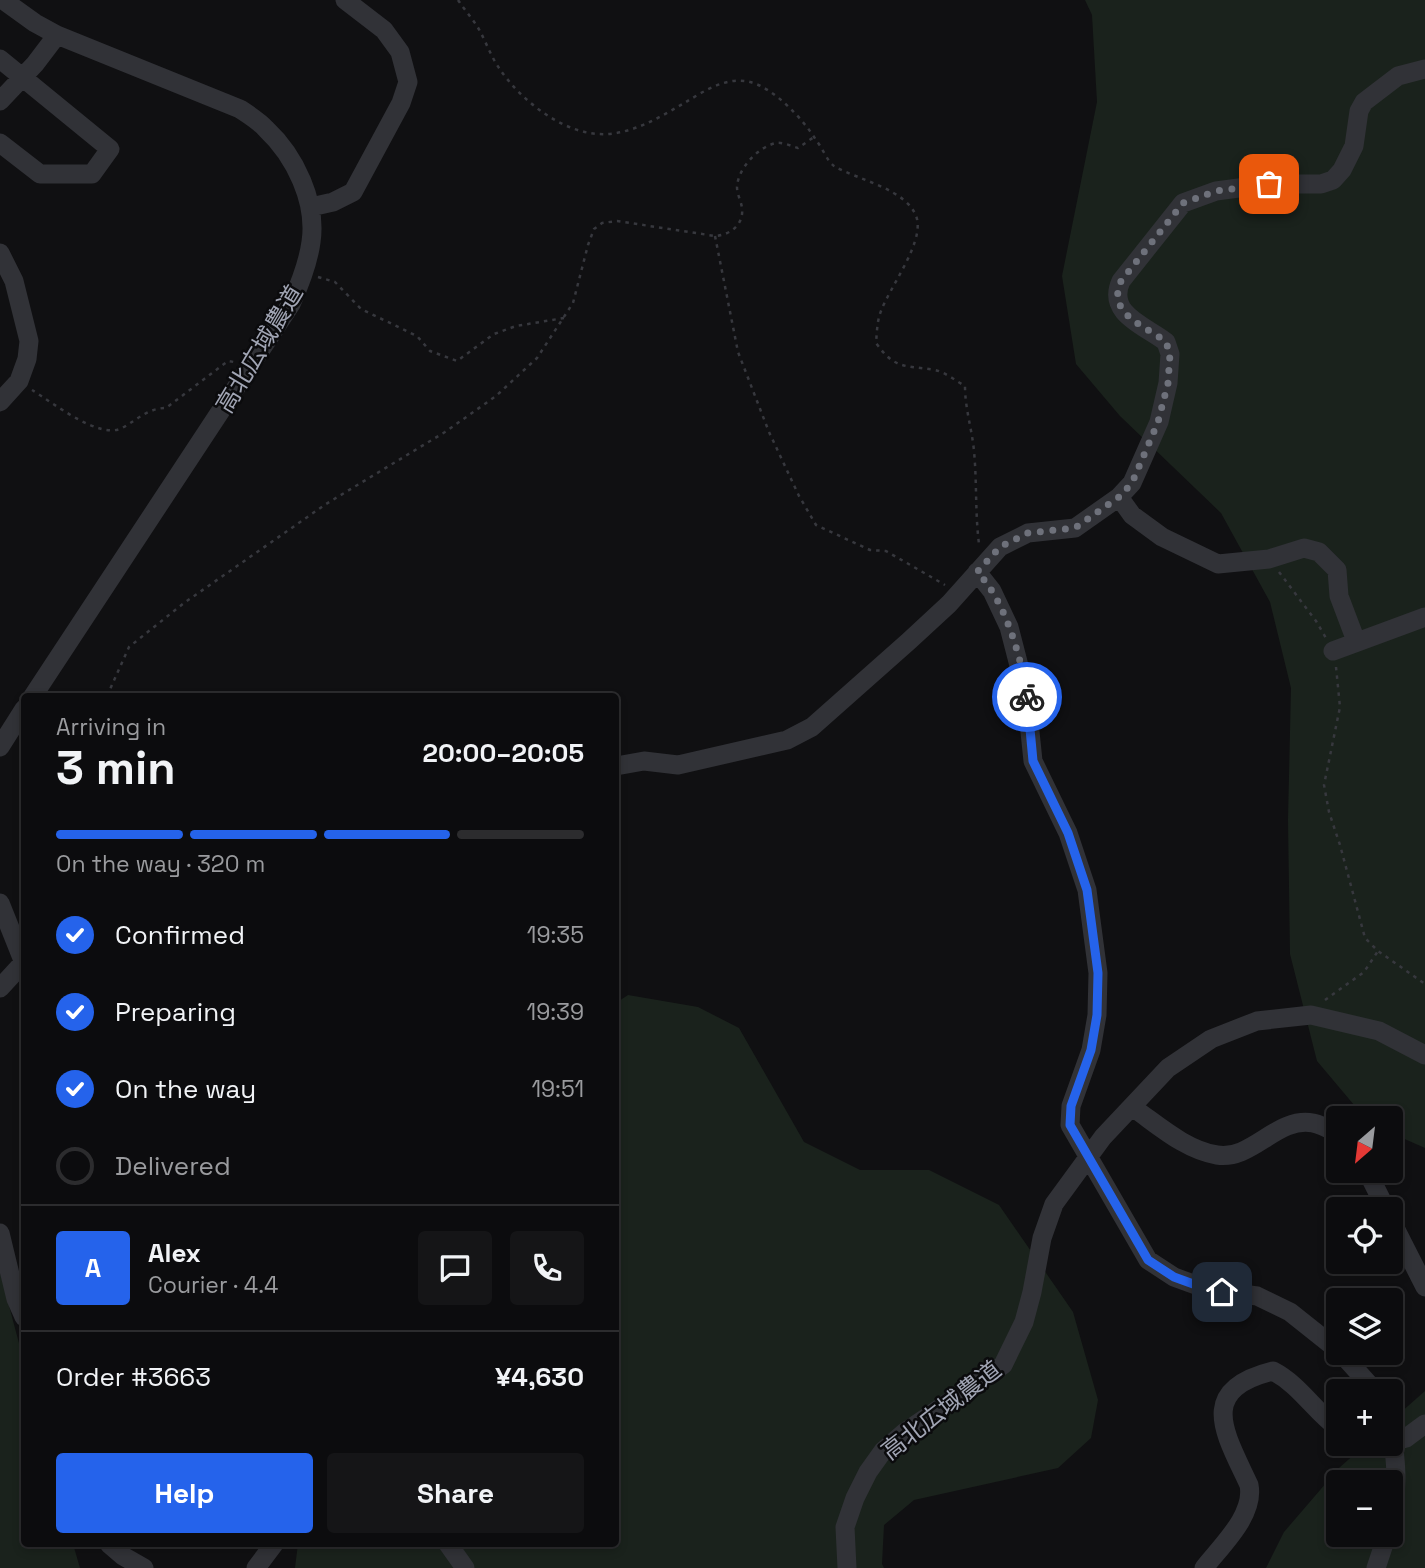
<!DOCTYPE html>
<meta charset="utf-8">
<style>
:root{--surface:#0c0c0e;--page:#151517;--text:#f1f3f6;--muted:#9a9b9e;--line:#2c2c2e;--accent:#2563eb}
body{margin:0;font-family:"Space Grotesk","Noto Sans JP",sans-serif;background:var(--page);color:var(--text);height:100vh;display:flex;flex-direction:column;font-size:26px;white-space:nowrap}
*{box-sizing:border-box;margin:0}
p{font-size:23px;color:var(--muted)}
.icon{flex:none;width:38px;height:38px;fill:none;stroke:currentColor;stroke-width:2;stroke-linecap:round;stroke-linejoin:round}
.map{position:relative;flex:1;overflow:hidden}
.panel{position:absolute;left:21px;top:693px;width:598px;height:854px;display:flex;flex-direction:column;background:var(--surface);border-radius:7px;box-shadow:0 4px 10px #0003,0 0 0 2px var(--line)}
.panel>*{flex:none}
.needle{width:46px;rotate:208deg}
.fabs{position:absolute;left:1326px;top:1106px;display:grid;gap:14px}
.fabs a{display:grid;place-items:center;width:77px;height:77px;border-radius:7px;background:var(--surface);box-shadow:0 4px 10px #0003,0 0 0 2px var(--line);font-size:35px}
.pin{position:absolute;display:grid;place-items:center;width:60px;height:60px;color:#fff;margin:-30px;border-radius:14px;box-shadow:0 4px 10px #0006}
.courier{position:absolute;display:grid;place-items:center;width:70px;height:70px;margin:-35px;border:5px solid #2563eb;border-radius:50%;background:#fff;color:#222;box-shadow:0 2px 9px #0007}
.summary em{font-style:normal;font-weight:800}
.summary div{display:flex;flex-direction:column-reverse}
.summary{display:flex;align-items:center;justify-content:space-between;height:119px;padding:0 35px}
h1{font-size:46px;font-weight:800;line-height:52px}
.bar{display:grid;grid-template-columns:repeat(4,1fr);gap:10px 7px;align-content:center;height:84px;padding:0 35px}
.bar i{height:9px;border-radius:5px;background:var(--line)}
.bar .selected{background:var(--accent)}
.bar p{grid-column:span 4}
.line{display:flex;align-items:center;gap:18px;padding:0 35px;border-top:2px solid var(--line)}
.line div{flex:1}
.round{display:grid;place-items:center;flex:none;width:74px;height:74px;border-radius:7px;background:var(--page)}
ol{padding:0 35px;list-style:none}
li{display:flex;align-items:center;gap:21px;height:77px}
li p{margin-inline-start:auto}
li .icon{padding:7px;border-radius:50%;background:var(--accent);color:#fff;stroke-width:4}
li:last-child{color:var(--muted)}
li i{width:38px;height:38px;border:4px solid var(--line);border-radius:50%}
.cta{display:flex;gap:14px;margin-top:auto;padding:14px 35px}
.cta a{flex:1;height:80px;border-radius:7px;background:var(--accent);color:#fff;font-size:28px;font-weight:800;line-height:80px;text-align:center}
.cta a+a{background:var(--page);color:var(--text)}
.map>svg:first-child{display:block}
</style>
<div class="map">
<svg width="1425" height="1568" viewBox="0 0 1425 1568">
<rect width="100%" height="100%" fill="#101012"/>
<!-- green -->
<path fill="#1a221c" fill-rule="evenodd" d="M1085,0h340v1148l-34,-15v-15h-26l-48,-57 -27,-107 -2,-134 3,-132 -21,-86 -49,-89 -101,-97 -44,-52 -14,-88 35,-174 -5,-87z
M628,995l70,12 41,21 65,114 56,28h69l70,35 74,107 25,88 -7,38 -33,30 -144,32 -30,25 -2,39 2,4h-589l3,-24h318v-541z
M0,1272l24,90v182h49l7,24h-80z
M1425,1391v177h-159l18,-36 55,-64 27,-24h25v-23zM1339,1482h52v53h-52z"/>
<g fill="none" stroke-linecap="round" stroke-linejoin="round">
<!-- path -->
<path stroke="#37383e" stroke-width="2.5" stroke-dasharray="3.5 5" stroke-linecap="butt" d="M458,0c6,9 13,17 19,26 8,13 13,29 22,42 22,33 67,69 109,66 28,-2 54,-18 78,-32 18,-11 41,-26 64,-20 24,6 53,37 66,58 6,7 11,21 18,26 23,14 75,23 83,53 6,25 -27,68 -36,92 -4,10 -4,21 -5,32 19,27 29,22 59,27 10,2 21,11 30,16 0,23 7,43 9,65 3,32 1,61 5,93
M715,236l23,116 31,80 30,64 17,29 54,25 16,1 59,34
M318,277l17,5 26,27 56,27 13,15 27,10 37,-27 22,-8 48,-8
M32,390c20,12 67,50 90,38 15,-8 26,-20 44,-20l62,-47 6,1
M1279,572l37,49 10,17
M1336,667l4,40 -16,78 5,27 11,33 25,93 13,13 47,33
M107,696l22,-49 55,-44 142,-99 119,-72 51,-36 41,-38 36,-55 15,-58 6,-16 8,-6 15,-2 98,15c15,-1 29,-11 27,-28 -1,-7 -5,-14 -5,-21 1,-19 21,-40 39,-44 7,-1 15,3 22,5l16,-11
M1325,1000l39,-28 14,-21"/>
<!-- minor -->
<path stroke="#313237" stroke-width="19" d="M3,0l32,23 22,12 183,74c9,6 19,12 26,20 29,27 51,73 45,113 -3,22 -11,42 -20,62l-258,392
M0,59l110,90 -18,25h-52l-40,-31
M0,101l35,-37 22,-29
M311,207l22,-5 20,-10 48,-89 7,-21 -8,-30 -16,-22 -39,-30
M0,253l14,28 15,60 -2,18 -8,22 -19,21
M1119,497l13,18 30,22 56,27 51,-5 35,-11 15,4 18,18 2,26 17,45
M977,572l15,19 17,36 17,66 7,68 35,72 19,57 11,83 -1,42 -6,35 -20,56 -1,19 78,135 26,17 33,12 50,7 33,16 49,39
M1333,651l92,-34
M0,747l24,-38
M616,766l28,-5 34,4 109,-25 25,-13 97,-86 40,-37 51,-57 28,-14 47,-5 44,-31 13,-14 27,-61 9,-39 2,-29 -4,-12c-20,-16 -60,-28 -45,-61l62,-78 33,-12 53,-7h52l12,-4 9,-10 12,-24 5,-35 5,-9 34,-26 27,-7
M0,903l24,60
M0,988l24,-26
M1132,1107c25,17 53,43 85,48 35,6 60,-39 96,-32 9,2 18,7 26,11
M1367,1171l19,38
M1391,1220l34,67
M0,1233l16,66 8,18
M1341,1353l34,38
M1391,1428c5,31 8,59 0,89
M1391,1442l15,-4 19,-14
M1362,1444h25
M109,1544l14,12 21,12
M448,1544l17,24
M256,1568l18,-24
M847,1568l-2,-41 10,-29 13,-26 15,-21 22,-19 98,-67 21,-43 8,-30 10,-54 12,-34 49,-67 65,-69 43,-29 46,-18 54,-6 68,16 46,24
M1204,1568c17,-22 51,-53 45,-83 -24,-52 -53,-95 24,-114 27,14 42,41 66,58
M1376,1568l11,-33"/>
</g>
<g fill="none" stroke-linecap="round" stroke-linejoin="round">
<!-- done -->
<path stroke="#6e717b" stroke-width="7" stroke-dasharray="0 12.6" d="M1027,697c-5,-37 -22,-98 -50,-125l23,-25 28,-14 47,-5 44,-31 13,-14 26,-61 10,-39 2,-29 -4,-12c-20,-16 -60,-28 -45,-61l62,-78 33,-12 53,-7"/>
<!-- route -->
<path stroke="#2563eb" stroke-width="9" d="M1027,697l6,64 35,72 19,57 11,83 -1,42 -6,35 -20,56 -1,19 78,135 26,17 33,12 15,3"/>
</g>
<g text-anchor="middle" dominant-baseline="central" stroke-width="5" stroke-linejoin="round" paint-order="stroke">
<!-- street labels -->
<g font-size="24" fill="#a1a5b4" stroke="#0b0b0d">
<text transform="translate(259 349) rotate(-59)">高北広域農道</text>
<text transform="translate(941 1410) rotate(-38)">高北広域農道</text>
</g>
</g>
</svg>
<div class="fabs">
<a><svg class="needle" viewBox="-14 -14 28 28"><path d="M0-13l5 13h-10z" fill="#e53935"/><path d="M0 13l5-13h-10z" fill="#9a9b9e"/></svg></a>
<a><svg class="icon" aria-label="locate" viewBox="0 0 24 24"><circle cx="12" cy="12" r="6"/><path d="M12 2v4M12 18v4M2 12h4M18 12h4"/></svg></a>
<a><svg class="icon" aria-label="layers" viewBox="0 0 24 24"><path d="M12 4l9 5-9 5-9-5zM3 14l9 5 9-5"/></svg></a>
<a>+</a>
<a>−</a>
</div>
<div class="pin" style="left:1269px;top:184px;background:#ea580c"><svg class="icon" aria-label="bag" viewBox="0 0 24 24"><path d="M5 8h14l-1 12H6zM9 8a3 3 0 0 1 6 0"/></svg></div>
<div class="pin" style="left:1222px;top:1292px;background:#1f2937"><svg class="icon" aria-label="home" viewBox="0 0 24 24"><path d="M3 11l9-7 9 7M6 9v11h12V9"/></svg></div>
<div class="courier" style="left:1027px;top:697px"><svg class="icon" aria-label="bike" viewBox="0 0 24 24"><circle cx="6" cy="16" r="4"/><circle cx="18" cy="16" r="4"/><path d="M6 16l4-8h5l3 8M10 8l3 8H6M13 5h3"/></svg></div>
<section class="panel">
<div class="summary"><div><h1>3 min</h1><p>Arriving in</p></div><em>20:00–20:05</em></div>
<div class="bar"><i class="selected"></i><i class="selected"></i><i class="selected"></i><i></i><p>On the way · 320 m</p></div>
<ol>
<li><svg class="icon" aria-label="check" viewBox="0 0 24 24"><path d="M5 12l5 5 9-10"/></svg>Confirmed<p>19:35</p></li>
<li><svg class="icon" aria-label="check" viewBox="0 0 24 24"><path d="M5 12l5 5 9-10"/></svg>Preparing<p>19:39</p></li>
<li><svg class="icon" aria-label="check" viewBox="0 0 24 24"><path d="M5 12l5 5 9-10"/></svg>On the way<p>19:51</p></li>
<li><i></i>Delivered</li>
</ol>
<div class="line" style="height:126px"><b class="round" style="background:var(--accent);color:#fff">A</b><div><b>Alex</b><p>Courier · 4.4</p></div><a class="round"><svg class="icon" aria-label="chat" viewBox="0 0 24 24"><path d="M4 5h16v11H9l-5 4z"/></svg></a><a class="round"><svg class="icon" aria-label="phone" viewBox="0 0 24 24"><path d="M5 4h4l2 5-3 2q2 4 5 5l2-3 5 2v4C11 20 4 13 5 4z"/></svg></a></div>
<div class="line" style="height:91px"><div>Order #3663</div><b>¥4,630</b></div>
<div class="cta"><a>Help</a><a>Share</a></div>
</section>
</div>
